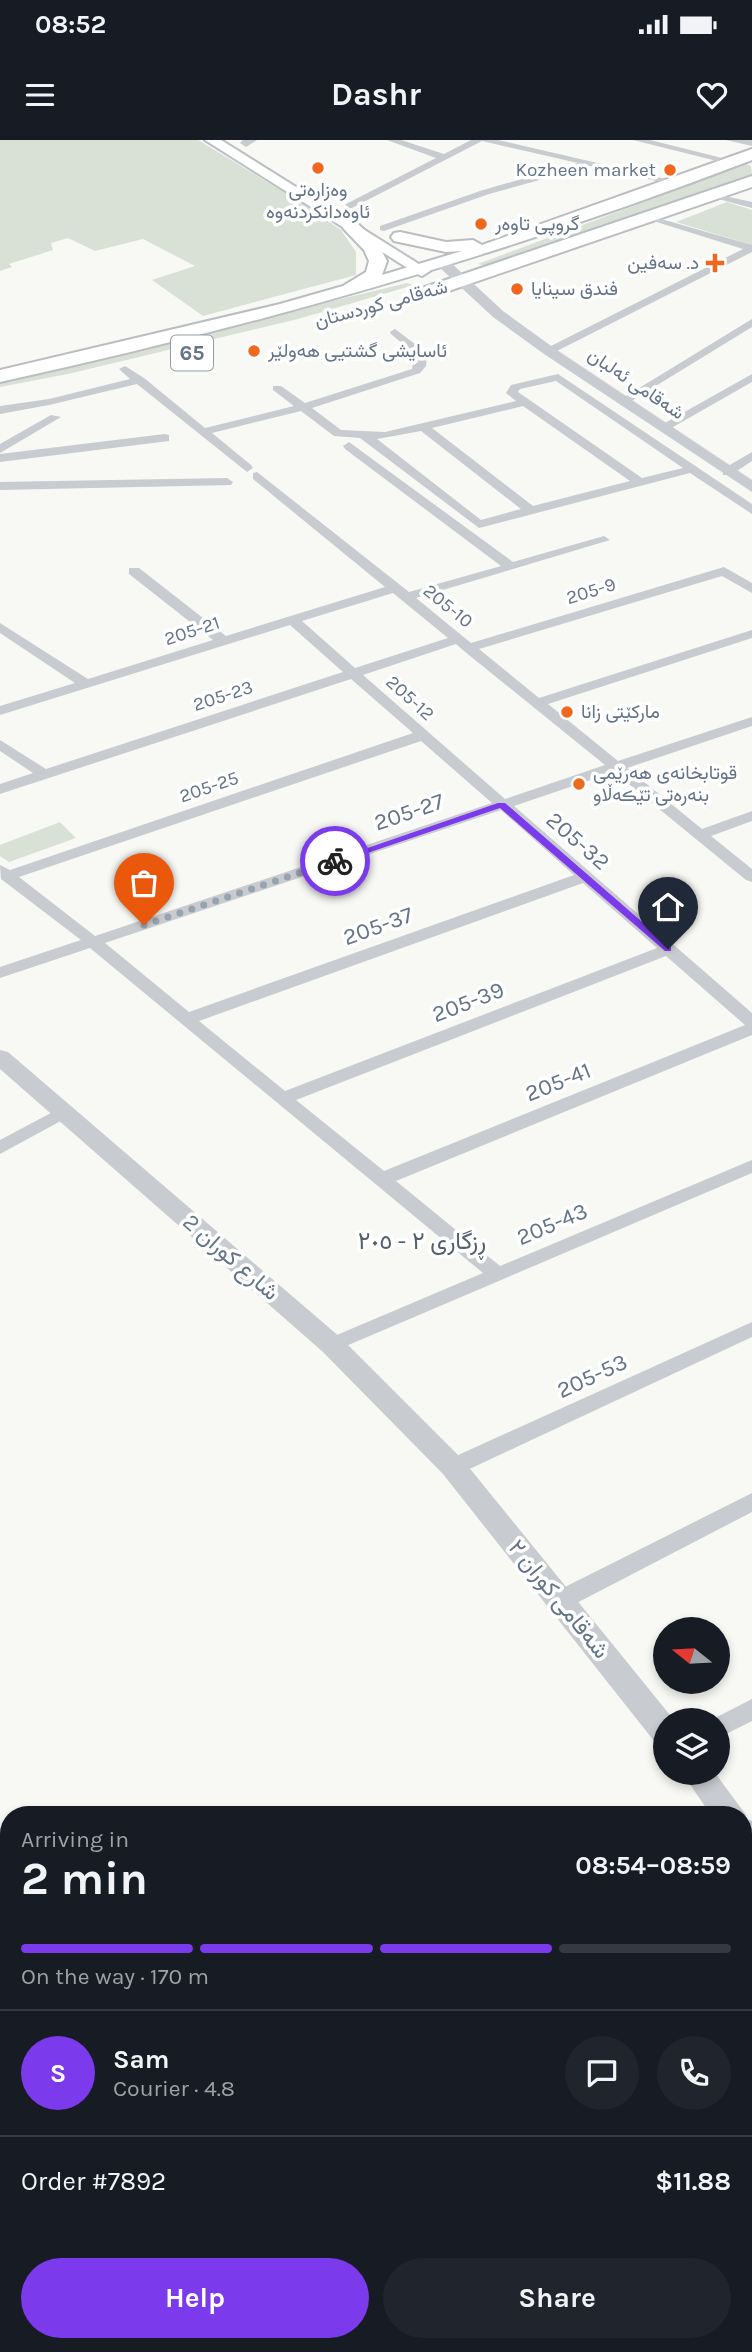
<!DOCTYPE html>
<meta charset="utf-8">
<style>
:root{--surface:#171b24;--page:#20242c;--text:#f1f3f6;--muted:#9ea1a6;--line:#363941;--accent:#7c3aed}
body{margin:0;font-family:Karla,Vazirmatn,sans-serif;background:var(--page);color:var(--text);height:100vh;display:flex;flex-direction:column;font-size:26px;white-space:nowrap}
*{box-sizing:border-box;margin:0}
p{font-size:23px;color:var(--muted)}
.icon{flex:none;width:38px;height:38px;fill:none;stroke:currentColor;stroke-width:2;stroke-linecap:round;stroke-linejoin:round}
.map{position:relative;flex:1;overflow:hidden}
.side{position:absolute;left:0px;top:1666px;width:752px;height:546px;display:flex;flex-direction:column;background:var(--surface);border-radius:28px 28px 0 0;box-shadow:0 4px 10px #0003}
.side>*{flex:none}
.needle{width:46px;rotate:288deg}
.buttons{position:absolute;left:653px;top:1477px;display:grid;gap:14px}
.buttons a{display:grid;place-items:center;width:77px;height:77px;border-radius:50%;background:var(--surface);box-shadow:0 4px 10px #0003;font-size:35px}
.pin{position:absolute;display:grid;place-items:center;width:60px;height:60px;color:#fff;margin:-72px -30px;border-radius:50% 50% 50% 0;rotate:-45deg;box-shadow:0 0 7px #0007}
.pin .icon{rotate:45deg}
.courier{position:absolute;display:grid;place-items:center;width:70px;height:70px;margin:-35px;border:5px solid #7c3aed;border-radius:50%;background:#fff;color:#222;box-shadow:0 2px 9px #0007}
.summary em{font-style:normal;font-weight:700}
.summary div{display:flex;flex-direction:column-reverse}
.summary{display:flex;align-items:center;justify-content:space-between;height:119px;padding:0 21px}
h1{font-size:46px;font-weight:700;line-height:52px}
.bar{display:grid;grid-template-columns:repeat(4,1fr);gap:10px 7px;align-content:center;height:84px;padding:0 21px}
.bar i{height:9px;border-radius:5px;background:var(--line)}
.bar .active{background:var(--accent)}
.bar p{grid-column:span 4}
.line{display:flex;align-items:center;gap:18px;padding:0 21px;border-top:2px solid var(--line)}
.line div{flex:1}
.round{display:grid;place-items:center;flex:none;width:74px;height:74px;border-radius:37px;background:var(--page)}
.cta{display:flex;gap:14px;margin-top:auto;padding:14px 21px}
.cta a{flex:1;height:80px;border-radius:42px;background:var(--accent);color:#fff;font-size:28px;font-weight:700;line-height:80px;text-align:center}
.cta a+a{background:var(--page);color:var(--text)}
.status{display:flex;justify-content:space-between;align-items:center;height:49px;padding:0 35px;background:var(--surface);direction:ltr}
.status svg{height:19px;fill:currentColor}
header{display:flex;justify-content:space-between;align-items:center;height:91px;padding:0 21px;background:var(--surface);font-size:32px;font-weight:700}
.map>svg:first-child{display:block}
</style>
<div class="status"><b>08:52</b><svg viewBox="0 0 49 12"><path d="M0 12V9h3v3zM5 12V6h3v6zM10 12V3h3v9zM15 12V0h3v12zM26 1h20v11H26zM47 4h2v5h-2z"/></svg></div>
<header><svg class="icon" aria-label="menu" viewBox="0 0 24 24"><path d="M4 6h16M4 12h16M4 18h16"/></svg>Dashr<svg class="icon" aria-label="heart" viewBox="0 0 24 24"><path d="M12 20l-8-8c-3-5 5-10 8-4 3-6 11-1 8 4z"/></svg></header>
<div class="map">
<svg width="752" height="2212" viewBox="0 0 752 2212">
<rect width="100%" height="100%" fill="#f8f8f5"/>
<!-- green -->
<path fill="#d9e1d6" d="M0,0h198l96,58 47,32 15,22v23l-153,41 -51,-36 43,-14 -52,-27 -48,12 -27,-13 -17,5 2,7 -44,14 3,3 -12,4z
M746,24l5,2 1,8 -265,92 -9,-2z
M727,62l25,8v35l-76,-23z
M407,143l7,2 -116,34 -230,55 -68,13v-9l59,-11z
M60,682l16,16 -67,24 -9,-6v-11z"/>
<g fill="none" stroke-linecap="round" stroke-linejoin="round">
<defs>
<path id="secondary" d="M205,0h16l209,131 -8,5 -5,-2z"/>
<path id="trunk" d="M752,9v11c-245,94 -495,166 -752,222v-12l280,-66 63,-18 23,-14 3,-11 -5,-11 -21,-22 3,-4h12l19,18 10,19 -5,14 80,-24 -16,1 -52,-11 -3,-4 3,-4 6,-1 46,10 27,-2 9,5z
M752,36v11l-318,109 -6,1 -9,-5 3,-4z"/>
</defs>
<!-- secondary casing -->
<use href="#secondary" stroke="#bcc0c6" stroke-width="4"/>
<!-- trunk casing -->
<use href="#trunk" stroke="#babdc1" stroke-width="4"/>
<!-- minor -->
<path fill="#c8cbcf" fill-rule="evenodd" d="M387,0h14l43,14 27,-14h27l168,39 -5,3 -71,-16 -101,28 -105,37 -4,-1v-4l103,-36 95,-27 -96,-22 -130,67h-6v-4l90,-46z
M633,0h17l72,18 -5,3z
M726,0h26v6z
M711,53l41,9v6l-41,-11z
M647,75l105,30v7l-199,101h-8v-4l198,-100 -96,-30z
M752,179v8l-124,76 -10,-2z
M395,189l32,24 -1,13 -6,7 -108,35 29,22 44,2 131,-31 -10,-8 5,-8 47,-11 194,130v10l-62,-41 -211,55 -119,-90 -26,-2 -33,-25 -89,22 39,32 2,3 -6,4 -110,-88 -88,21 -49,9v-8l49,-7 81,-20 -11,-10 6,-3 19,12 61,50 89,-22 -21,-16v-4h8l24,17 107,-34 3,-15 -24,-20 -1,-2zM556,241l127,87 -41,10 -124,-86 2,-3zM523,266l107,75 -97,25 -101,-78zM421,291l100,78 -40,11 -104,-81z
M752,234v8l-86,49 -10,-3z
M51,275l10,2 -61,36v-9z
M165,294l4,1v6l-169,21v-8z
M349,302l164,120 91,-26 6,4 -194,58 55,45 253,-76 28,16v10l-30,-17 -243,73 60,49 213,-68v8l-204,66 70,57 134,-44v9l-125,42 75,61 50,-18v10l-41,15 41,33v13l-6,-2 -132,-108 -100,34 238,207v22l-356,146 104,85 252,-106v13l-420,179 -7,-2 -3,-5 3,-5 158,-67 -393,-325 -90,30v-11l81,-27 -80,-61 -1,-14 10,5 403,-137 -62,-54 -351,115v-10l33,-11 -33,-22v-11l46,29 297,-97 -53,-47 -290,90v-9l75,-23 -75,-50v-10l88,56 125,-39 -84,-66v-6h10l87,68 159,-49 -132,-108v-6l4,-1 152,120 92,-26 -156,-117 -2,-3zM393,453l55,45 -93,30 -53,-47zM456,504l8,7 141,114 -100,34 -142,-124zM421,601l71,62 -397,133 -76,-59zM501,670l73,65 -385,137 -84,-69zM583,743l74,65 -372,143 -86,-70zM666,816l79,69 -361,146 -88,-71z
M752,312v9l-21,14h-8v-6z
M227,338l6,4 -2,3 -231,5v-8z
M64,966l6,2 3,4 -3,4 -70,38v-14z
M752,1182v15l-291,136 -8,2 -8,-2 -3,-6 3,-6z
M752,1353v19l-183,95 -8,2 -8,-2 -3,-7 3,-7z
M752,1559v22l-34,17v-18h-7z
M752,2048v29l-8,3v-29z
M744,2097l8,3v36l-8,-3z
M0,2151l9,3v49h19l3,9h-30z
M463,2203h41l-3,9h-42z"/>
<!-- tertiary -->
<path fill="#c8cbcf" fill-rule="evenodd" d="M243,0h14l-11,7 -6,-4z
M444,120l5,1 54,50 51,37 198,132v12l-208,-138 -51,-37 -54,-50 -2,-3z
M0,910l8,2 333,286 122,122 211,260h-9v25l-11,-4 -211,-267 -120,-122 -323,-283z
M682,1633h33l31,42 -2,3 8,3v36l-8,-3v-39h-33z"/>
<!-- secondary -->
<use href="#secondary" fill="#fff" fill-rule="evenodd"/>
<!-- trunk -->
<use href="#trunk" fill="#fff" fill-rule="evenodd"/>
</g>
<!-- route -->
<path fill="#7c3aed" d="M498,663h7l166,144v4h-6l-165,-143 -162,55 -8,-2z"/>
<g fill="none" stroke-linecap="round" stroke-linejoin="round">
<!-- done -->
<path stroke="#98a3af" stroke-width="7" stroke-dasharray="0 12.6" d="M144,785l191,-64"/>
</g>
<!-- markers -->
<g fill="#f0681e" stroke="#fff" stroke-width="2.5">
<circle cx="318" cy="28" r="7"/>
<circle cx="670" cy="30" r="7"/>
<circle cx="481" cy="84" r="7"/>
<path d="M711.5 112.5h7v7h7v7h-7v7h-7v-7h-7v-7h7z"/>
<circle cx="517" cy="149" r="7"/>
<circle cx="254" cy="211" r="7"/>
<circle cx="567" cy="572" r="7"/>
<circle cx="579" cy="644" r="7"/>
</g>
<g text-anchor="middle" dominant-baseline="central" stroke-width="7" stroke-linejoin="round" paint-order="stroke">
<!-- far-poi labels -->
<g font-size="19" fill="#657589" stroke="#fff" text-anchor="start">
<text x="656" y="30" text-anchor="end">Kozheen market</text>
<text x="318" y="50" text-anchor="middle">وەزارەتی<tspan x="318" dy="22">ئاوەدانکردنەوە</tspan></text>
<text x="495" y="84">گروپی تاوەر</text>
<text x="699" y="123" text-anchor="end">د. سەفین</text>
<text x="531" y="149">فندق سينايا</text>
<text x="268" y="211">ئاسایشی گشتیی هەولێر</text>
<text x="581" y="572">مارکێتی زانا</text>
<text x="593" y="633">قوتابخانەی هەرێمی<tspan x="593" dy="22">بنەرەتی تێڪەڵاو</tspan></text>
</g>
<!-- far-street labels -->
<g font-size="19" fill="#657589" stroke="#fff">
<text transform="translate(381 164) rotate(-15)">شەقامی کوردستان</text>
<text transform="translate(636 244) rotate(34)">شەقامی ئەلبان</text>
<text transform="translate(591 451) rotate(-17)">205-9</text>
<text transform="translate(448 466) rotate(39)">205-10</text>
<text transform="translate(192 491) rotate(-18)">205-21</text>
<text transform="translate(223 556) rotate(-18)">205-23</text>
<text transform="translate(410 558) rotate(42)">205-12</text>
<text transform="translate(209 647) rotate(-19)">205-25</text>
</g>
<!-- shield labels -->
<rect fill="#fff" stroke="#939eac" stroke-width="2" x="171" y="195.5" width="42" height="35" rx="5"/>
<g font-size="21" font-weight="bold" fill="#657589">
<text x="192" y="213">65</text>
</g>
<!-- street labels -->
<g font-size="23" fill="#657589" stroke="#fff">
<text transform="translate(409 672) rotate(-19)">205-27</text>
<text transform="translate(578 701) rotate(41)">205-32</text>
<text transform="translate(378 786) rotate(-20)">205-37</text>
<text transform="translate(468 862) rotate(-21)">205-39</text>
<text transform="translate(558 942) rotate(-22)">205-41</text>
<text transform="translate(552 1084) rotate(-23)">205-43</text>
<text transform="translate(231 1117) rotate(41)">شارع كوران 2</text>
<text transform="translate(592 1236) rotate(-25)">205-53</text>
<text transform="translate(559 1459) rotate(51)">شەقامی کوران ٢</text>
</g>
<!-- neighbourhood labels -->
<g font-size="24" fill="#545f6d" stroke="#fff">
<text x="422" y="1101">ڕزگاری ٢ - ٢٠٥</text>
</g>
</g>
</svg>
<div class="buttons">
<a><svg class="needle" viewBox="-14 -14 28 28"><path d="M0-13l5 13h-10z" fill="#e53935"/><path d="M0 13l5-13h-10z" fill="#9ea1a6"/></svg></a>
<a><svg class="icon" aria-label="layers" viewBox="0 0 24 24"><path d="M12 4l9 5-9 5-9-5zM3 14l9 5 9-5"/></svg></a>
</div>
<div class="pin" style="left:144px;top:785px;background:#ea580c"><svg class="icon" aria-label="bag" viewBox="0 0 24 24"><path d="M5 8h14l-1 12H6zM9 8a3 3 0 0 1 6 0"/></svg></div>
<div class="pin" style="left:668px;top:809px;background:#1f2937"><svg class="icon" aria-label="home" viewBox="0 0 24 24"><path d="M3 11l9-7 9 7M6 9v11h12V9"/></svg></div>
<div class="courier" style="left:335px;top:721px"><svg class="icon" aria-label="bike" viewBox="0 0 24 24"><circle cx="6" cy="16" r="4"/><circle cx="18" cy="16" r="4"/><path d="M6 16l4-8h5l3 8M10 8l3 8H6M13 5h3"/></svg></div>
<section class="side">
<div class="summary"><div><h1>2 min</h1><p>Arriving in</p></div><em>08:54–08:59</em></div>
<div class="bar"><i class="active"></i><i class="active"></i><i class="active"></i><i></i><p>On the way · 170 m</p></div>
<div class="line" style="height:126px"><b class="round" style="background:var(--accent);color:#fff">S</b><div><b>Sam</b><p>Courier · 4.8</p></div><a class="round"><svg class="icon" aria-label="chat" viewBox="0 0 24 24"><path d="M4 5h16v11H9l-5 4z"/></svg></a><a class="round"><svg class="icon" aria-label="phone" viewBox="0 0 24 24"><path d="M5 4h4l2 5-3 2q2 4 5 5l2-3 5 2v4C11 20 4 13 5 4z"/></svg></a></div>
<div class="line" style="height:91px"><div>Order #7892</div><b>$11.88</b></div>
<div class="cta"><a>Help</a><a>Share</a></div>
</section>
</div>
